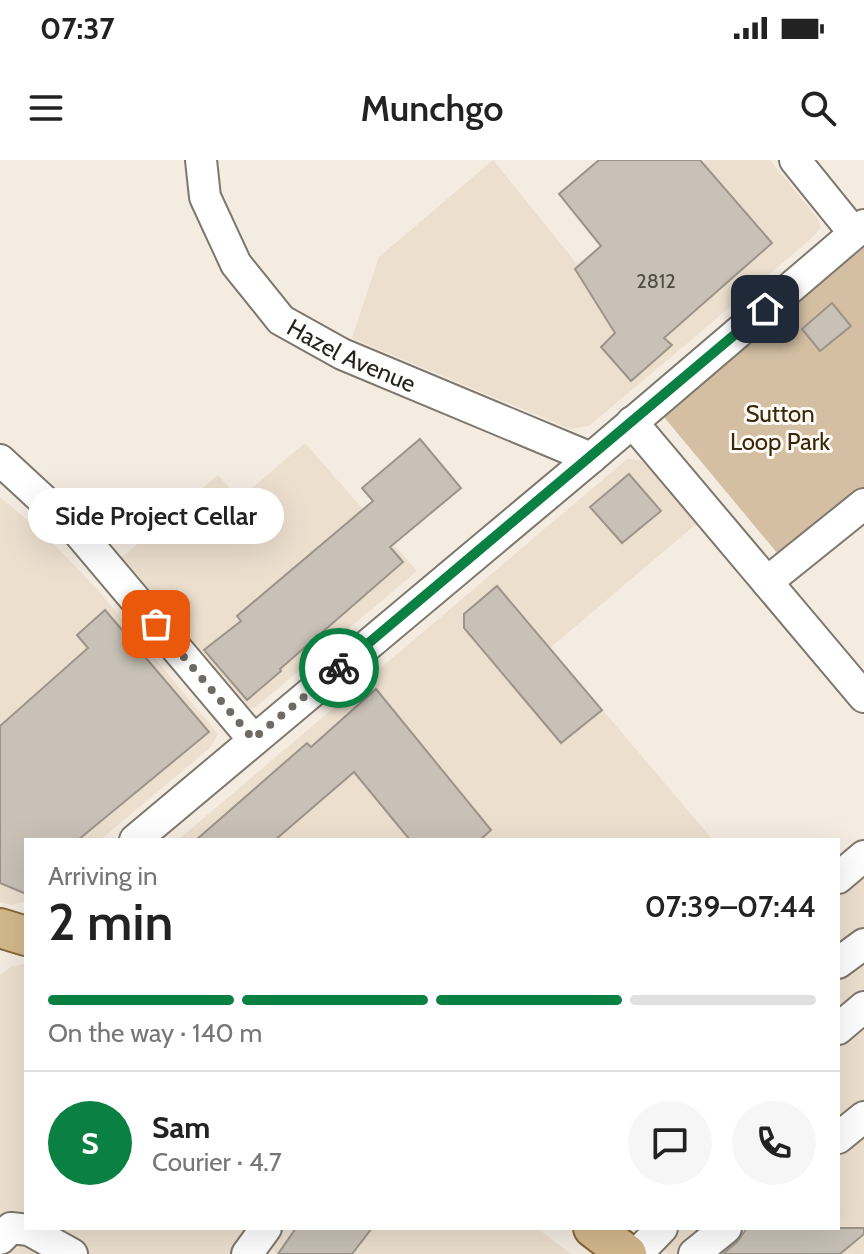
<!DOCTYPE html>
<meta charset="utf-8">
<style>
:root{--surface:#fff;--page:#f6f6f6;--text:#222;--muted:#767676;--line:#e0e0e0;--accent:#0b8043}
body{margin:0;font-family:Cabin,sans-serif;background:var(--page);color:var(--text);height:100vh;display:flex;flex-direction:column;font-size:30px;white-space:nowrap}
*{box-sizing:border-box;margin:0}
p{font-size:26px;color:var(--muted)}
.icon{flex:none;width:44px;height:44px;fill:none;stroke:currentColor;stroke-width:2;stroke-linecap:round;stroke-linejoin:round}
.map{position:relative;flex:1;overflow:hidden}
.side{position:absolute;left:24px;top:678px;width:816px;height:392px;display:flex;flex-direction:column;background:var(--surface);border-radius:0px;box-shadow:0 8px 32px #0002}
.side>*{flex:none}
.pin{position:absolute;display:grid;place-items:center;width:68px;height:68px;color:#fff;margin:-34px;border-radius:16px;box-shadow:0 4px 12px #0006}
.courier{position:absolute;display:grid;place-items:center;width:80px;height:80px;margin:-40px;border:6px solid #0b8043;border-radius:50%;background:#fff;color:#222;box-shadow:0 2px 10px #0007}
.bubble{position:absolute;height:56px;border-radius:28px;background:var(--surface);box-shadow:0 8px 32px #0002;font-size:26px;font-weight:600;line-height:56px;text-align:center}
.summary em{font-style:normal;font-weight:600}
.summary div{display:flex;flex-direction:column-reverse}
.summary{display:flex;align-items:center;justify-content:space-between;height:136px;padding:0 24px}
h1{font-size:52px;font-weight:600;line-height:60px}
.bar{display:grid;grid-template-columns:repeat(4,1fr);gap:12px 8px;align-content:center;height:96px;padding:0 24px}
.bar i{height:10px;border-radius:6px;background:var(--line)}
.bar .active{background:var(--accent)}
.bar p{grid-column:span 4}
.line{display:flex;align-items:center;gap:20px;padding:0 24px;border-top:2px solid var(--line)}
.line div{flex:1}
.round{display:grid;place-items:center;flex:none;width:84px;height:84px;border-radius:42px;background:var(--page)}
.status{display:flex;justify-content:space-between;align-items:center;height:56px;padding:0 40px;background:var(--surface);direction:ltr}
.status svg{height:22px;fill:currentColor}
header{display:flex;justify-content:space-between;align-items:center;height:104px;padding:0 24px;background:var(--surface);font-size:36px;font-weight:600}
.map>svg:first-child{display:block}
</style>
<div class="status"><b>07:37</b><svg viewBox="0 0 49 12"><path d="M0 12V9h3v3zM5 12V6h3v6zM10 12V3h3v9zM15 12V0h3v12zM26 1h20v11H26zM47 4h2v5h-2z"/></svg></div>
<header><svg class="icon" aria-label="menu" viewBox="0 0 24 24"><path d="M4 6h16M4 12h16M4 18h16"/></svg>Munchgo<svg class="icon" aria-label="search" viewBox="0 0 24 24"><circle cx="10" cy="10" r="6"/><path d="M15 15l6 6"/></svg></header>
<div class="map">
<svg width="864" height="1094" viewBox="0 0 864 1094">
<rect width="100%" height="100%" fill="#f4ece1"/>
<!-- built -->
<path fill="#ecdfce" d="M493,0l84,104 129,-104h64l48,59 3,8 -9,11 -223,188 -19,3 -218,-91 27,-81z
M305,283l112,128 -161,136 -6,2 -128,-152 96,-82 21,24z
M627,299l13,1 5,4 51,60 -146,124 163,192h-535z
M0,337l45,38 52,54 121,145 -7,13 -111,93h-74v61l-15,4 -11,-3z
M864,678v416h-195l-34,-26h203v-368z
M26,804v264h225l-17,26h-234v-279l12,-9z
M283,1068h254l34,26h-293l-9,-6z"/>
<!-- green -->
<path fill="#d4bfa2" d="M864,87v247l-81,66 -119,-143z"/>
<!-- building -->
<path fill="#c9c1b6" stroke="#9c948a" stroke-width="2" d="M599,0h101l72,83 -108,95 8,7 -41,36 -30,-34 14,-14 -40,-64 26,-23 -42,-52z
M832,143l19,23 -31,25 -18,-22z
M420,279l41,49 -71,59 13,15 -123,107 1,2 -34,29 -43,-50 37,-29 -4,-5 136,-115 -11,-13z
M629,314l32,37 -39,32 -32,-36z
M497,426l105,124 -41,33 -97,-115v-14z
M105,450l104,122 -131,108h-52v54l-26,-11v-157l88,-78 -11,-13z
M376,529l115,141 -11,10h-70l-56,-68 -79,68h-79l111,-97 4,4z
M296,1068h76l-20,26h-74z
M747,1068h117v6l-24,20h-117l14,-12z"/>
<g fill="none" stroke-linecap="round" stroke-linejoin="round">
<defs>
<g id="minor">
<path id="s1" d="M201,0l4,37 31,67 45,56 61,34 249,104"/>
<path d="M795,0l59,73"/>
<path d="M632,262l232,275"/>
<path d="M0,300l79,73 174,206"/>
<path d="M767,422l97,-78"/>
<path d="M135,680l456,-382 273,-233"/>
<path d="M838,718l26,-22"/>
<path d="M838,803l26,-19"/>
<path d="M838,869l26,-22"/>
<path d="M838,978l26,-21"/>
<path d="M0,1079l11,-11 18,2 43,24"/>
<path d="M247,1094l19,-26"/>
<path d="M637,1094l25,-26"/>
<path d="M694,1094l32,-26"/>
</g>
<path id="major" d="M0,768l26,8
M593,1068l34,26"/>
</defs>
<!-- minor casing -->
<use href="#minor" stroke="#7e776d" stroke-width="34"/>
<!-- major casing -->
<use href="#major" stroke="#856635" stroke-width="42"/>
<!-- minor -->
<use href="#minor" stroke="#fff" stroke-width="30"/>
<!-- major -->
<use href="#major" stroke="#d4b88c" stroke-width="38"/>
</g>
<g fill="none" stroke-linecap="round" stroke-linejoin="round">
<!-- done -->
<path stroke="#6f6a64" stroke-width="8" stroke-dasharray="0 14.4" d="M156,464l97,115 86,-71"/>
<!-- route -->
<path stroke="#0b8043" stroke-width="10" d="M339,508l426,-359"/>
</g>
<g text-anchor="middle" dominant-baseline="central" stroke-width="6" stroke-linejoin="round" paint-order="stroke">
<!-- number labels -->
<g font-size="20" fill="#504b46">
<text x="656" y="121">2812</text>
</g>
<!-- street labels -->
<g font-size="24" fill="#272420" stroke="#fffaf3">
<text stroke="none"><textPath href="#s1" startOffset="262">Hazel Avenue</textPath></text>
</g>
<!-- park labels -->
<g font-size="24" fill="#39270a" stroke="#fffaf3">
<text x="780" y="253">Sutton<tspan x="780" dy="28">Loop Park</tspan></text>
</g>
</g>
</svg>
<div class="pin" style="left:156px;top:464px;background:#ea580c"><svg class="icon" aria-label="bag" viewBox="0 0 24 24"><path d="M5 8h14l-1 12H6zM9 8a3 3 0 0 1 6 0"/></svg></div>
<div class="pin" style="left:765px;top:149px;background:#1f2937"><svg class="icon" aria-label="home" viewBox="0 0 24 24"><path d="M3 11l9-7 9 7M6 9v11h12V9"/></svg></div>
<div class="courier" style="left:339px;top:508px"><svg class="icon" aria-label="bike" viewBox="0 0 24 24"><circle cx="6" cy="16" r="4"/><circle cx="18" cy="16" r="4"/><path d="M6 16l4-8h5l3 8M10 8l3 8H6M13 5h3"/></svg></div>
<div class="bubble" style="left:28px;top:328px;width:256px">Side Project Cellar</div>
<section class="side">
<div class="summary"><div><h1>2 min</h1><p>Arriving in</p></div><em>07:39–07:44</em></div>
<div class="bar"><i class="active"></i><i class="active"></i><i class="active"></i><i></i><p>On the way · 140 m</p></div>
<div class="line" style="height:144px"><b class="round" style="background:var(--accent);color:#fff">S</b><div><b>Sam</b><p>Courier · 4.7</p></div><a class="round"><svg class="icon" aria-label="chat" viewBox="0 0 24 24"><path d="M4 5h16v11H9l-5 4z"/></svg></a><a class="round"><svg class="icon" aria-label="phone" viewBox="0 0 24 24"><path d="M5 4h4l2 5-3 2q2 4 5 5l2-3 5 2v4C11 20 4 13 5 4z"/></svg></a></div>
</section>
</div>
